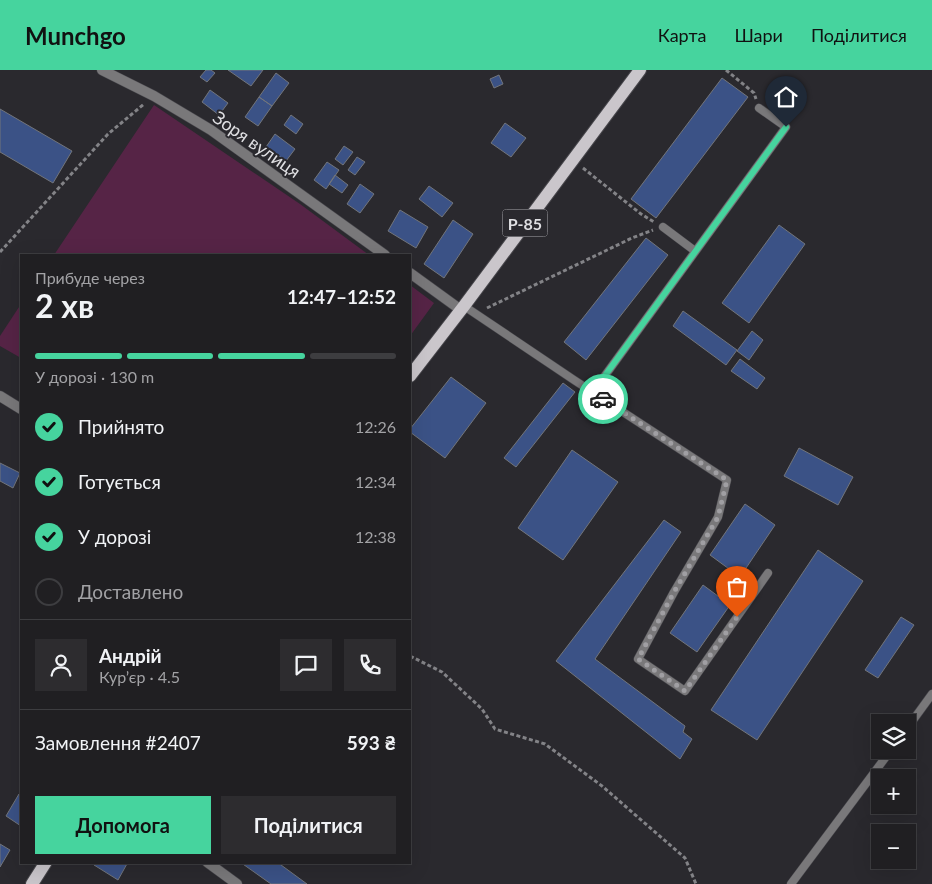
<!DOCTYPE html>
<html lang="uk">
<meta charset="utf-8">
<style>
:root{--surface:#201f22;--page:#2d2c2f;--text:#f1f3f6;--muted:#a2a2a5;--line:#3d3d40;--accent:#46d49e}
body{margin:0;font-family:Lato,sans-serif;background:var(--page);color:var(--text);height:100vh;display:flex;flex-direction:column;font-size:19px;white-space:nowrap}
*{box-sizing:border-box;margin:0}
p{font-size:16px;color:var(--muted)}
.icon{flex:none;width:28px;height:28px;fill:none;stroke:currentColor;stroke-width:2;stroke-linecap:round;stroke-linejoin:round}
.map{position:relative;flex:1;overflow:hidden}
.panel{position:absolute;left:20px;top:184px;width:391px;height:610px;display:flex;flex-direction:column;background:var(--surface);border-radius:0px;box-shadow:0 5px 20px #0002,0 0 0 1px var(--line)}
.panel>*{flex:none}
.controls{position:absolute;left:871px;top:644px;display:grid;gap:10px}
.controls a{display:grid;place-items:center;width:45px;height:45px;border-radius:0px;background:var(--surface);box-shadow:0 5px 20px #0002,0 0 0 1px var(--line);font-size:25px}
.pin{position:absolute;display:grid;place-items:center;width:42px;height:42px;color:#fff;margin:-51px -21px;border-radius:50% 50% 50% 0;rotate:-45deg;box-shadow:0 0 5px #0007}
.pin .icon{rotate:45deg}
.courier{position:absolute;display:grid;place-items:center;width:50px;height:50px;margin:-25px;border:4px solid #46d49e;border-radius:50%;background:#fff;color:#222;box-shadow:0 1px 6px #0007}
.overview em{font-style:normal;font-weight:700}
.overview div{display:flex;flex-direction:column-reverse}
.overview{display:flex;align-items:center;justify-content:space-between;height:85px;padding:0 15px}
h1{font-size:32px;font-weight:700;line-height:38px}
.bar{display:grid;grid-template-columns:repeat(4,1fr);gap:8px 5px;align-content:center;height:60px;padding:0 15px}
.bar i{height:6px;border-radius:4px;background:var(--line)}
.bar .current{background:var(--accent)}
.bar p{grid-column:span 4}
.line{display:flex;align-items:center;gap:12px;padding:0 15px;border-top:1px solid var(--line)}
.line div{flex:1}
.round{display:grid;place-items:center;flex:none;width:52px;height:52px;border-radius:0px;background:var(--page)}
ol{padding:0 15px;list-style:none}
li{display:flex;align-items:center;gap:15px;height:55px}
li p{margin-inline-start:auto}
li .icon{padding:5px;border-radius:50%;background:var(--accent);color:#111;stroke-width:4}
li:last-child{color:var(--muted)}
li i{width:28px;height:28px;border:2px solid var(--line);border-radius:50%}
.cta{display:flex;gap:10px;margin-top:auto;padding:10px 15px}
.cta a{flex:1;height:58px;border-radius:0px;background:var(--accent);color:#111;font-size:20px;font-weight:700;line-height:58px;text-align:center}
.cta a+a{background:var(--page);color:var(--text)}
header{display:flex;align-items:center;gap:30px;box-sizing:border-box;height:70px;padding:0 25px;background:var(--accent);color:#111}
header strong{font-size:24px}
nav{display:flex;gap:28px;margin-inline-start:auto;font-size:18px}
.map>svg:first-child{display:block}
</style>
<header>
<strong>Munchgo</strong>
<nav><a>Карта</a><a>Шари</a><a>Поділитися</a></nav>
</header>
<div class="map">
<svg width="932" height="814" viewBox="0 0 932 814">
<rect width="100%" height="100%" fill="#2a292e"/>
<!-- green -->
<path fill="#562446" d="M154,35l146,99 69,51h-315z
M410,215l24,18 -24,33z
M21,234v54l-21,-12v-10z"/>
<!-- building -->
<path fill="#3b5286" stroke="#72757b" d="M206,0h5l4,3 -8,9 -7,-5z
M228,0h35l-12,16z
M276,3l13,10 -17,23 -13,-9z
M499,5l4,9 -9,4 -4,-9z
M722,8l26,19 -92,121 -25,-19z
M210,20l18,13 -9,12 -17,-13z
M259,27l13,9 -14,20 -13,-9z
M0,39l72,42 -19,32 -53,-31z
M291,45l12,9 -7,10 -12,-9z
M505,53l21,15 -15,19 -20,-14z
M275,64l20,15 -9,12 -20,-14z
M344,76l9,6 -10,13 -8,-6z
M357,87l8,5 -10,13 -7,-5z
M327,92l12,8 -13,19 -12,-9z
M335,105l13,10 -6,8 -13,-9z
M360,114l14,10 -14,19 -13,-9z
M429,116l24,17 -11,14 -23,-18z
M400,140l28,17 -12,21 -28,-17z
M453,150l20,14 -29,44 -20,-14z
M779,155l26,19 -56,79 -27,-20z
M646,168l22,17 -82,105 -22,-18z
M683,241l54,39 -11,15 -53,-39z
M752,261l11,9 -14,20 -12,-9z
M740,289l25,19 -8,11 -26,-18z
M451,307l35,26 -41,55 -35,-26v-3z
M563,313l12,9 -59,75 -12,-9z
M799,378l54,29 -15,28 -54,-29z
M572,380l46,32 -55,78 -45,-32z
M0,393l20,10 -7,15 -13,-7z
M745,434l30,21 -35,52 -30,-22z
M664,450l17,12 -86,127 90,67 -2,6 9,7 -12,20 -124,-98z
M818,480l45,31 -106,159 -46,-30z
M703,515l27,20 -33,47 -27,-19z
M901,547l13,8 -36,53 -13,-8z
M19,724l2,1v31l-15,-10z
M0,774l10,6 -10,17z
M95,792h33l-10,18 -24,-15z
M240,792h37l30,22h-36z"/>
<g fill="none" stroke-linecap="round" stroke-linejoin="round">
<defs>
<path id="service" d="M663,157l32,24
M464,236l110,74 153,100 -9,37 -44,75 -36,67 47,32 83,-118
M593,322l193,-265 -27,-19
M908,657l24,-33
M791,814l100,-134"/>
<path id="minor" d="M102,0l52,26 57,34 174,125
M410,203l51,37
M0,326l21,13
M207,792l30,22"/>
<path id="primary" d="M410,306l54,-70 176,-236
M32,814l14,-22"/>
</defs>
<!-- service casing -->
<use href="#service" stroke="#47464b" stroke-width="9"/>
<!-- minor casing -->
<use href="#minor" stroke="#47464b" stroke-width="11"/>
<!-- primary casing -->
<use href="#primary" stroke="#47464b" stroke-width="14"/>
<!-- path -->
<path stroke="#838387" stroke-width="3" stroke-dasharray="4 2.5" stroke-linecap="butt" d="M726,0l28,23 2,6
M583,98l58,46 13,8
M0,182l108,-118 36,-30
M487,238l145,-70 21,-8
M410,586l32,16 40,37 13,20 50,15 57,42 83,72 11,26"/>
<!-- service -->
<use href="#service" stroke="#79787a" stroke-width="8"/>
<!-- minor -->
<use href="#minor" stroke="#79787a" stroke-width="10"/>
<!-- primary -->
<use href="#primary" stroke="#cac6cb" stroke-width="12"/>
</g>
<g fill="none" stroke-linecap="round" stroke-linejoin="round">
<!-- done -->
<path stroke="#a09fa3" stroke-width="5" stroke-dasharray="0 9" d="M603,329l124,81 -9,37 -44,75 -36,67 47,32 52,-74"/>
<!-- route -->
<path stroke="#46d49e" stroke-width="6" d="M603,329l-10,-7 193,-265"/>
</g>
<g text-anchor="middle" dominant-baseline="central" stroke-width="4" stroke-linejoin="round" paint-order="stroke">
<!-- shield labels -->
<rect fill="#2a292e" stroke="#a9a8ac" stroke-width="1" x="502.5" y="139.5" width="45" height="27" rx="4"/>
<g font-size="16" font-weight="bold" fill="#dfdfe2">
<text x="525" y="153">Р-85</text>
</g>
<!-- street labels -->
<g font-size="18" fill="#dfdfe2" stroke="#2a292e">
<text transform="translate(257 74) rotate(35)">Зоря вулиця</text>
</g>
</g>
</svg>
<div class="controls">
<a><svg class="icon" aria-label="layers" viewBox="0 0 24 24"><path d="M12 4l9 5-9 5-9-5zM3 14l9 5 9-5"/></svg></a>
<a>+</a>
<a>−</a>
</div>
<div class="pin" style="left:737px;top:547px;background:#ea580c"><svg class="icon" aria-label="bag" viewBox="0 0 24 24"><path d="M5 8h14l-1 12H6zM9 8a3 3 0 0 1 6 0"/></svg></div>
<div class="pin" style="left:786px;top:57px;background:#1f2937"><svg class="icon" aria-label="home" viewBox="0 0 24 24"><path d="M3 11l9-7 9 7M6 9v11h12V9"/></svg></div>
<div class="courier" style="left:603px;top:329px"><svg class="icon" aria-label="car" viewBox="0 0 24 24"><path d="M5 17H2v-5l4-1 3-4h7l3 4 3 1v5h-3M9 17h6M6 11h13"/><circle cx="7" cy="17" r="2"/><circle cx="17" cy="17" r="2"/></svg></div>
<section class="panel">
<div class="overview"><div><h1>2 хв</h1><p>Прибуде через</p></div><em>12:47–12:52</em></div>
<div class="bar"><i class="current"></i><i class="current"></i><i class="current"></i><i></i><p>У дорозі · 130 m</p></div>
<ol>
<li><svg class="icon" aria-label="check" viewBox="0 0 24 24"><path d="M5 12l5 5 9-10"/></svg>Прийнято<p>12:26</p></li>
<li><svg class="icon" aria-label="check" viewBox="0 0 24 24"><path d="M5 12l5 5 9-10"/></svg>Готується<p>12:34</p></li>
<li><svg class="icon" aria-label="check" viewBox="0 0 24 24"><path d="M5 12l5 5 9-10"/></svg>У дорозі<p>12:38</p></li>
<li><i></i>Доставлено</li>
</ol>
<div class="line" style="height:90px"><a class="round"><svg class="icon" aria-label="person" viewBox="0 0 24 24"><circle cx="12" cy="8" r="4"/><path d="M4 21q1-7 8-7t8 7"/></svg></a><div><b>Андрій</b><p>Кур’єр · 4.5</p></div><a class="round"><svg class="icon" aria-label="chat" viewBox="0 0 24 24"><path d="M4 5h16v11H9l-5 4z"/></svg></a><a class="round"><svg class="icon" aria-label="phone" viewBox="0 0 24 24"><path d="M5 4h4l2 5-3 2q2 4 5 5l2-3 5 2v4C11 20 4 13 5 4z"/></svg></a></div>
<div class="line" style="height:65px"><div>Замовлення #2407</div><b>593 ₴</b></div>
<div class="cta"><a>Допомога</a><a>Поділитися</a></div>
</section>
</div>
